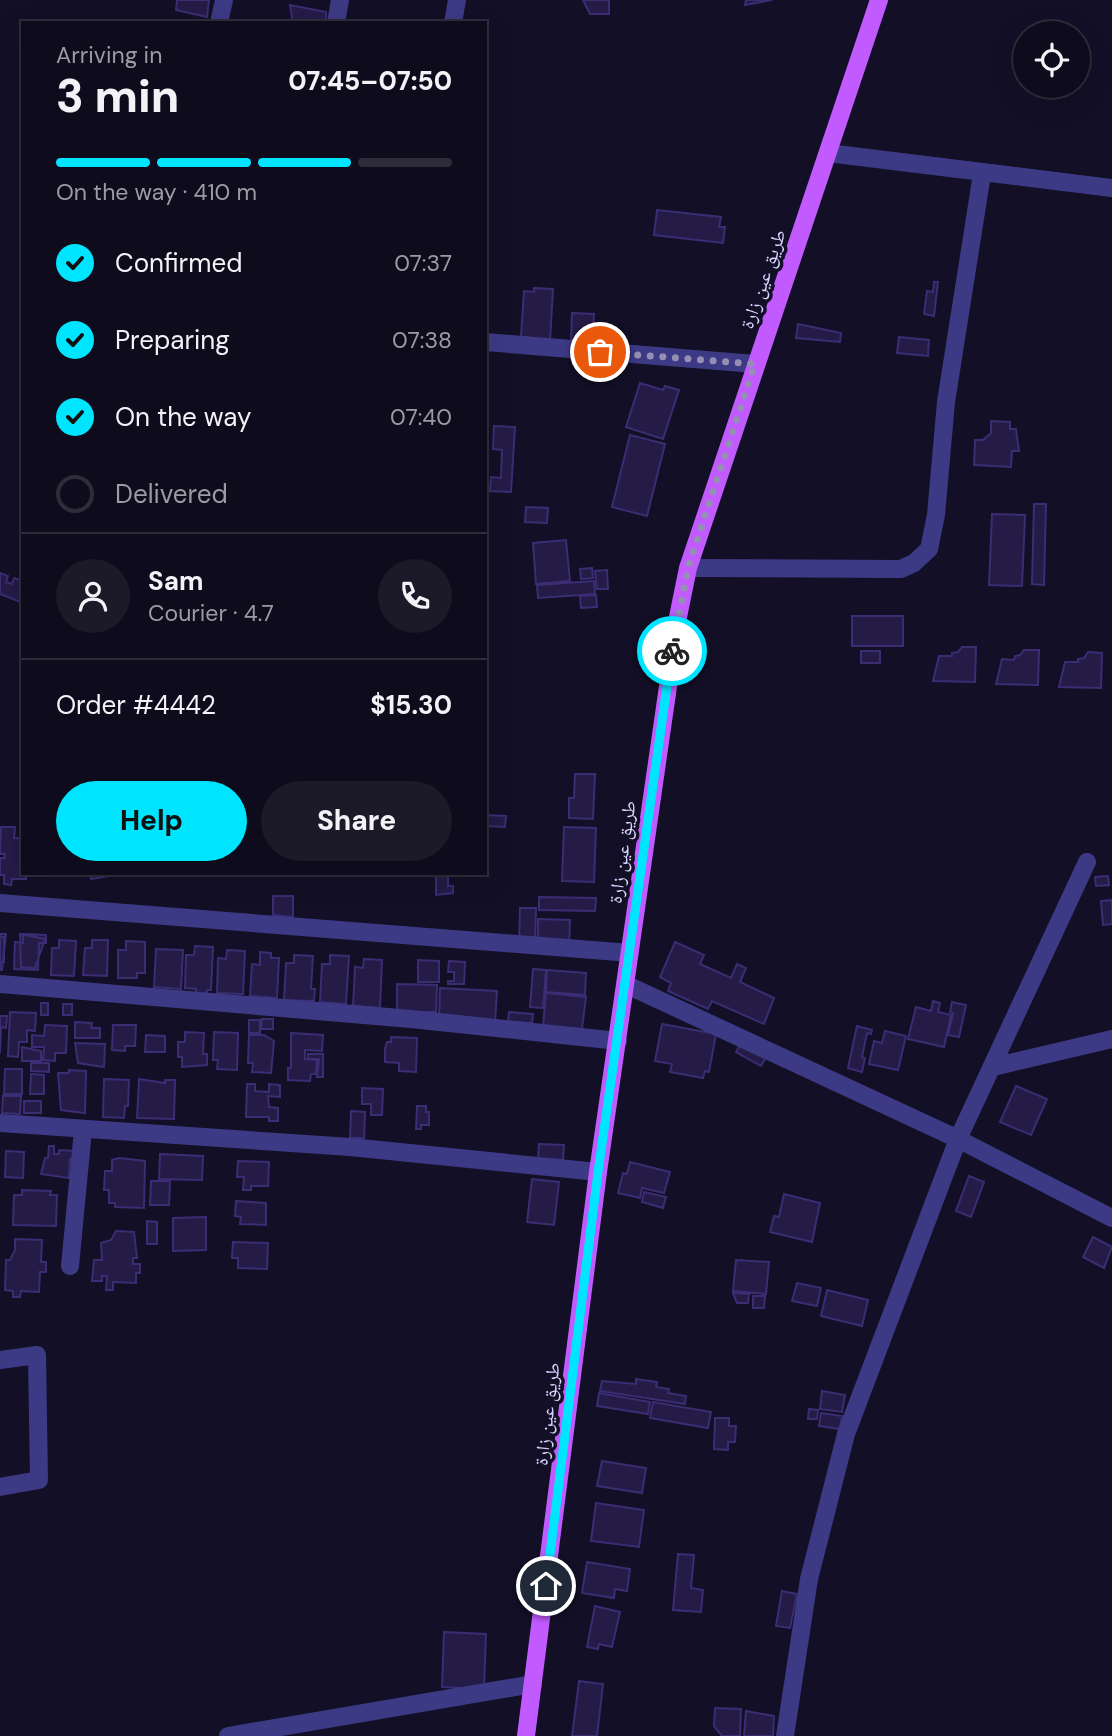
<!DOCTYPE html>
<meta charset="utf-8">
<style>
:root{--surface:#0e0b1c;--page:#1c1929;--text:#f1f3f6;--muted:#9b9ba3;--line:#2e2b3b;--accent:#00e5ff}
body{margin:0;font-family:"DM Sans","Noto Naskh Arabic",sans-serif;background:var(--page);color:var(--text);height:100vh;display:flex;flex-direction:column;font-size:26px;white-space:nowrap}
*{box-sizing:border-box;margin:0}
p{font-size:23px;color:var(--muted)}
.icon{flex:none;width:38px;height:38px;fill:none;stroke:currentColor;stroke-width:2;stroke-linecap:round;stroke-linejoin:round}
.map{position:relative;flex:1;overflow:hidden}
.sheet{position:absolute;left:21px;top:21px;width:466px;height:854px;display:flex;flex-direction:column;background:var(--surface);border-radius:0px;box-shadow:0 7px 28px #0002,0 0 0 2px var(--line)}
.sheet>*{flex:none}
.tools{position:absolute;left:1013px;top:21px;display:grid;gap:14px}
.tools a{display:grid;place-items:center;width:77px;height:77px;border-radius:50%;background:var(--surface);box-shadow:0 7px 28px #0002,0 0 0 2px var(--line);font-size:35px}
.pin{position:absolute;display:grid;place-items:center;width:60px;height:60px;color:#fff;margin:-30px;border:4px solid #fff;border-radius:50%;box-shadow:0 2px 7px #0007}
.courier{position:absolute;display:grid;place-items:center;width:70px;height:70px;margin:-35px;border:5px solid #00e5ff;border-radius:50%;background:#fff;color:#222;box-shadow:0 2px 9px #0007}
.summary em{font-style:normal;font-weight:800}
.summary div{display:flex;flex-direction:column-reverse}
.summary{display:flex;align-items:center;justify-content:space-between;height:119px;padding:0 35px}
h1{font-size:46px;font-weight:800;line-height:52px}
.bar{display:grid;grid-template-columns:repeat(4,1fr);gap:10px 7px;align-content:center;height:84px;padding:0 35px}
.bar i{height:9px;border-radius:5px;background:var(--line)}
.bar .current{background:var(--accent)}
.bar p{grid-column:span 4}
.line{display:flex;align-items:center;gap:18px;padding:0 35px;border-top:2px solid var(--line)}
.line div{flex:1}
.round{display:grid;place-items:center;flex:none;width:74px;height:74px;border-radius:37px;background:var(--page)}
ol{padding:0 35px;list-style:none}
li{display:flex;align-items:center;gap:21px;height:77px}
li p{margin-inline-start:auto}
li .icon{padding:7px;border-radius:50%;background:var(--accent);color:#111;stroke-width:4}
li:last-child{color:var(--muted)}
li i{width:38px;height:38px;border:4px solid var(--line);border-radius:50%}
.primary-button{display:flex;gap:14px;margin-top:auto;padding:14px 35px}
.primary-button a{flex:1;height:80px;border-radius:42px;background:var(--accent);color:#111;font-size:28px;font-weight:800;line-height:80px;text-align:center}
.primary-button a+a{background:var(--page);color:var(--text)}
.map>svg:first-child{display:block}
</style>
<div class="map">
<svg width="1112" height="1736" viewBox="0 0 1112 1736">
<rect width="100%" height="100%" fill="#130f26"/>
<!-- building -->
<path fill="#241b47" stroke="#3b2d73" stroke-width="2" d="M177,0h32l-2,17 -31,-7z
M583,0h26v14h-19z
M746,0h26l-27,5z
M290,5l36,7v11h-33z
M657,210l64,7 -2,10h6l-2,16 -69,-8z
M934,282h4l-4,34 -10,-2 3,-23 6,1z
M534,288l19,1 -3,52 -29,-4 3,-46 10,1z
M572,313l22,1 -2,29 -21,-1z
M798,324l43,9 -1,9 -44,-4z
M899,337l30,3 -1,16 -31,-3z
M640,383l23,7 2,-4 14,4 -16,49 -37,-12z
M991,421l19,1v7h6l3,22h-7l-1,16 -37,-2 1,-25h8l8,-7z
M494,426l21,1 -4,65 -21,-1 1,-14 10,1 1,-28 -9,-1z
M630,435l35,9 -18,72 -35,-9z
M1034,504h12l-2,81 -12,-1z
M526,507l22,1 -1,15 -22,-1z
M992,514l33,1 -3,71 -33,-1z
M566,540l4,41 -34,3 -3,-41z
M592,568l1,10 -12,1 -1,-10z
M607,570l1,19h-11l-2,-18z
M0,573l8,3 -2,6 6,2 2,-6 9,3v22l-23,-9z
M594,581l1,13 -57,4 -1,-13z
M596,595l1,12 -16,1 -1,-12z
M852,616h51v30h-51z
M962,647h14l-1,35 -42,-1 6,-25h13v-3l6,-1z
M1024,650h15l-1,35 -42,-1 6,-25 12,1 1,-4 5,-1z
M861,651h19v12h-19z
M1088,652l14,1 -1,35 -42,-1 6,-25h13v-3l6,-1z
M575,774h20l-2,45 -24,-1v-20h5z
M488,815l18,1 -1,11 -18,-1z
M1,827h14l-1,11h9v35h3v6h-14l-1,6 -7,-1v-9h-4v-17h5v-4h-5z
M564,827l32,1 -2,54 -32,-1z
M90,873h20v3l-19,3z
M436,876h12v10h5v7l-17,2z
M1108,876l1,9 -13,1 -1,-9z
M273,896h20v21l-20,-2z
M539,897l57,1 -1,13 -56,-1z
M1112,900v24l-9,1 -2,-24z
M520,908h16l-1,35h-16z
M538,919l32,1 -1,26 -31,-1z
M0,934h6l-4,36h-2z
M20,934l25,5 -10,29 -14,-1z
M23,934l23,1v8h-7l-1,27 -24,-1 1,-27 8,1z
M0,937h4v25l-4,1z
M59,940l17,1 -2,35 -23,-1 1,-27h7z
M92,940h16l-1,36 -24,-1 2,-27h7z
M126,941l19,1v31h-8v5h-19v-28h8z
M675,942l29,13 -4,9 31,14 6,-14 9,4 -6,14 34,16 -10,26 -52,-23 -4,8 -40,-18 3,-8 -11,-6z
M195,946l18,1 -2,43h-4l-1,5 -10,-1v-5l-11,-1 1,-33h8z
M156,949l27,1 -2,39 -27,-2z
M227,950l18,1 -2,43 -26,-1 1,-35 8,1z
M260,952l11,1v5h8l-2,40 -27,-2 2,-32 8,1z
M294,955l19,1 -2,33h4l-1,12 -30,-1 2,-37h8z
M330,955l19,1 -3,48 -26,-2 2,-38h8z
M364,959l18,1 -2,48 -27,-2 2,-39 8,1z
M418,960l21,1v21h-21z
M449,961l16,1 -1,22h-16v-3h6v-9h-6z
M533,969l13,1 -3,38 -13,-1z
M547,970l39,3 -1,22 -39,-3z
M397,984l40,1 -1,27h-39z
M440,988l57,3 -2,32 -56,-3z
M546,993l40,4 -4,32 -39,-3z
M933,1001l7,2 -2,9 13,3 -7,32 -36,-8 8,-32 15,4z
M952,1002l14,3 -7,32 -11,-2 5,-22 -3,-1z
M41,1003h7v12h-7z
M63,1004h9v11h-9z
M10,1012l26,1 -1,18 -8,-1v12h-8l-1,15 -10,-1z
M509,1012l24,2 -1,9 -24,-1z
M0,1016h7l-1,12 -5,-1 -1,26z
M262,1019h11v10h-12z
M249,1020h11v13h-11z
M75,1022l17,1 -1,5h9v10h-25z
M662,1024l54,10 -7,38 -4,-1 -2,7 -33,-6 2,-8 -17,-3z
M45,1025l22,1 -1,27h-11v8l-12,-1 1,-13h-12v-12l12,1z
M113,1025h23l-1,21h-10v5l-13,-1z
M857,1026l15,4 -1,4 -4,-1 -5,24 3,1 -3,14 -14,-4z
M885,1031l21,5 -8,34 -29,-6 5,-23 8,2z
M185,1032l19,1 -1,21h4v11l-25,2v-10h-4v-15h7z
M214,1032l24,1 -1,37 -20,-1 1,-9h-5z
M291,1033l32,2 -1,16 -17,-1v9l12,1 -1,14h-5l-1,7 -22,-1v-12h3z
M146,1035l19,1v16h-20z
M249,1035h15l10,6 -3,32 -19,-1 1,-9h-5z
M391,1037l26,1 -1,34 -17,-1v-8l-14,-1v-13l2,-7h4z
M75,1043l30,1 -1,23 -26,-4z
M741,1043l25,14 -5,9 -25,-14z
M22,1047l19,4v10h-19z
M308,1054h15v23h-6l2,-18h-11z
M31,1063h18v9l-18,-1z
M5,1069h17v25h-18z
M69,1070l17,1 -1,42 -24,-3 -3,-37h11z
M31,1074l13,1v19h-14z
M104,1079l25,1 -1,26h-3l-1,12 -21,-1z
M139,1079l26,4v-3h10l-1,39 -37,-1z
M247,1084h8v7l14,1v-8l11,1v12l-12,-1 1,11 9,1v13h-9v-4h-23z
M1016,1086l31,13 -16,36 -31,-13z
M362,1088l21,1 -1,26h-11v-11h-9z
M3,1096h18l-1,18 -18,-1z
M24,1101h17v12h-17z
M417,1106h9v6h3v13h-8v4h-5z
M351,1111l14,1 -1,26h-14z
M539,1144l25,1 -1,15 -25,-1z
M49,1146h5v8h5v-4l16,1v8h-5l-1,19 -28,-4 4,-16h3z
M6,1151l18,1 -1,26 -18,-1z
M160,1154l43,2 -1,24 -43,-1z
M119,1158l26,3 -1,47 -29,-1v-4h-6v-13h-5l1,-19h7v-11z
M238,1161l31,1 -1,24h-17v4h-8l1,-13h-7z
M630,1162l40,10 -6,21 -22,-5 -2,10 -22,-5 5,-20 4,1z
M969,1176l15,6 -13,35 -15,-6z
M532,1179l27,3 -5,43 -27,-3z
M151,1181h19l-1,24h-19z
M22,1190l29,1 -1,4h7l-1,31 -43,-1 1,-30h8z
M644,1192l22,5 -3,11 -21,-6z
M784,1194l36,9 -8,39 -42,-10 4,-16 5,1z
M236,1201l30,2v22l-26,-1 1,-7 -6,-1z
M206,1217v33l-33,1v-33z
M147,1221l10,1v22h-10z
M116,1231l18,1 3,26h-4v6h7v9h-4v10l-23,-1v8h-7l1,-14h-5v5h-10l2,-21h8l-1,-17 10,-3z
M1093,1237l19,10 -8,21 -21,-11z
M15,1239l27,1 -1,22h5v10h-6l-1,20 -18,-1 -1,6h-7v-6l-8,-1 1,-30h4l5,-10z
M233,1242l35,1 -1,26 -29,-1v-10h-6z
M736,1260l33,2 -3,32 -33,-3z
M797,1283l24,5 -4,18 -25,-5z
M827,1290l41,10 -6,26 -41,-10z
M733,1293l16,1 -1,9h-11z
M753,1296h12l-1,12h-11z
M636,1379l21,3 -1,5 13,2 -1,4 18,3 -1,8 -85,-13 2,-10 34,3z
M822,1391l23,4 -3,17 -22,-3z
M599,1393l51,9 -2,12 -51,-8z
M653,1402l58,10 -3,16 -58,-10z
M809,1409l9,1 -1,9h-9z
M821,1413l21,3 -2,13 -21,-3z
M715,1418h14v8h7l-1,16h-7v8l-14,-1z
M602,1461l44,7 -4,25 -45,-7z
M596,1503l48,7 -5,37 -48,-6z
M678,1554l16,1 -3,33 12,2 -2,22 -28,-2z
M587,1562l43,7 -3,22 -12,-2 -1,9 -32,-5z
M782,1591l15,3 -7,34 -14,-2z
M595,1606l25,6 -8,35 -13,-3 -1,5 -11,-2z
M444,1632l42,2 -2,55 -42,-2z
M579,1681l24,3 -6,52h-25z
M715,1708l26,1 -1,27h-18l-8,-10z
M746,1711l28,5 -1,20h-29z"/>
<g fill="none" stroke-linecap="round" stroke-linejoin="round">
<!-- minor -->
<path stroke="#3d3a85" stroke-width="18" d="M219,23l5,-23
M336,23l4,-23
M453,23l4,-23
M828,153l284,35
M485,342l270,22
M688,568l213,1 13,-6 15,-14 7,-34 10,-113 36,-228
M0,903l630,50
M0,984l411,35 207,22
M627,985l331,154 154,79
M993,1067l119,-28
M0,1123l350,24 248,25
M70,1266l13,-136
M0,1360l37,-5 2,125 -39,7
M228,1736l305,-52
M785,1736l24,-157 37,-145 112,-295 129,-277"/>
<!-- primary -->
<path stroke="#c25bff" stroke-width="18" d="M526,1736l72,-564 80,-555 10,-49 191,-568"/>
</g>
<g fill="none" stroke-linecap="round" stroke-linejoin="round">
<!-- done -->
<path stroke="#948fb3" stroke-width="7" stroke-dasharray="0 12.6" d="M600,352l155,12 -67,204 -16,83"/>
<!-- route -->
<path stroke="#00e5ff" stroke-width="9" d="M546,1586l52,-414 74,-521"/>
</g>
<g text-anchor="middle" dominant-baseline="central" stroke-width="7" stroke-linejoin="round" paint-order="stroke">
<!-- street labels -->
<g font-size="19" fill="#d9d4ff" stroke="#130f26">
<text transform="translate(763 279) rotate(-71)">طريق عين زارة</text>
<text transform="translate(622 852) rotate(-82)">طريق عين زارة</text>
<text transform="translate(547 1414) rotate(-83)">طريق عين زارة</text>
</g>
</g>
</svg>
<div class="tools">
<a><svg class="icon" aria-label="locate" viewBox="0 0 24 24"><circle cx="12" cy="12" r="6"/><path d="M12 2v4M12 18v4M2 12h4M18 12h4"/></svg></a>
</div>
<div class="pin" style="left:600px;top:352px;background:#ea580c"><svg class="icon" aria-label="bag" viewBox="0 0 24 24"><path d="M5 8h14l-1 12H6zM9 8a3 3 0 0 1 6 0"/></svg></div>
<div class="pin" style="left:546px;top:1586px;background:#1f2937"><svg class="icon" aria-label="home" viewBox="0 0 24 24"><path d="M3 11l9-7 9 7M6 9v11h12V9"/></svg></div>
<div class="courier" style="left:672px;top:651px"><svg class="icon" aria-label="bike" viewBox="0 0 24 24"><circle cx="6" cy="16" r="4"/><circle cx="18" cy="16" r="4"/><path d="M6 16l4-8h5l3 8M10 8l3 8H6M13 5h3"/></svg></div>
<section class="sheet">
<div class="summary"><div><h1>3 min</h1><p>Arriving in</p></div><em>07:45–07:50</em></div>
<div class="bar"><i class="current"></i><i class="current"></i><i class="current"></i><i></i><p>On the way · 410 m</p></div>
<ol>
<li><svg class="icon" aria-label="check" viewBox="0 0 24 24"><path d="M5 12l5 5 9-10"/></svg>Confirmed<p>07:37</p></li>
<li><svg class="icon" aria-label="check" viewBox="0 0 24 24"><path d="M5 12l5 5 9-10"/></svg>Preparing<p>07:38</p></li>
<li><svg class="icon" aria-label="check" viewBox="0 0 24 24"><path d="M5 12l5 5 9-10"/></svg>On the way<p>07:40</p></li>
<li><i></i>Delivered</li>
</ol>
<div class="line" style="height:126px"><a class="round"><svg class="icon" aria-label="person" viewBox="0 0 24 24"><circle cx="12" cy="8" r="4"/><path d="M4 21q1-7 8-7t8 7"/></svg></a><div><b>Sam</b><p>Courier · 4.7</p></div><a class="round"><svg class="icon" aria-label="phone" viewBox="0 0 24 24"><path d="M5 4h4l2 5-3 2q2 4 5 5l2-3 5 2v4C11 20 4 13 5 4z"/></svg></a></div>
<div class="line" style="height:91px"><div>Order #4442</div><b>$15.30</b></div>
<div class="primary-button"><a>Help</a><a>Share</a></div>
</section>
</div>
